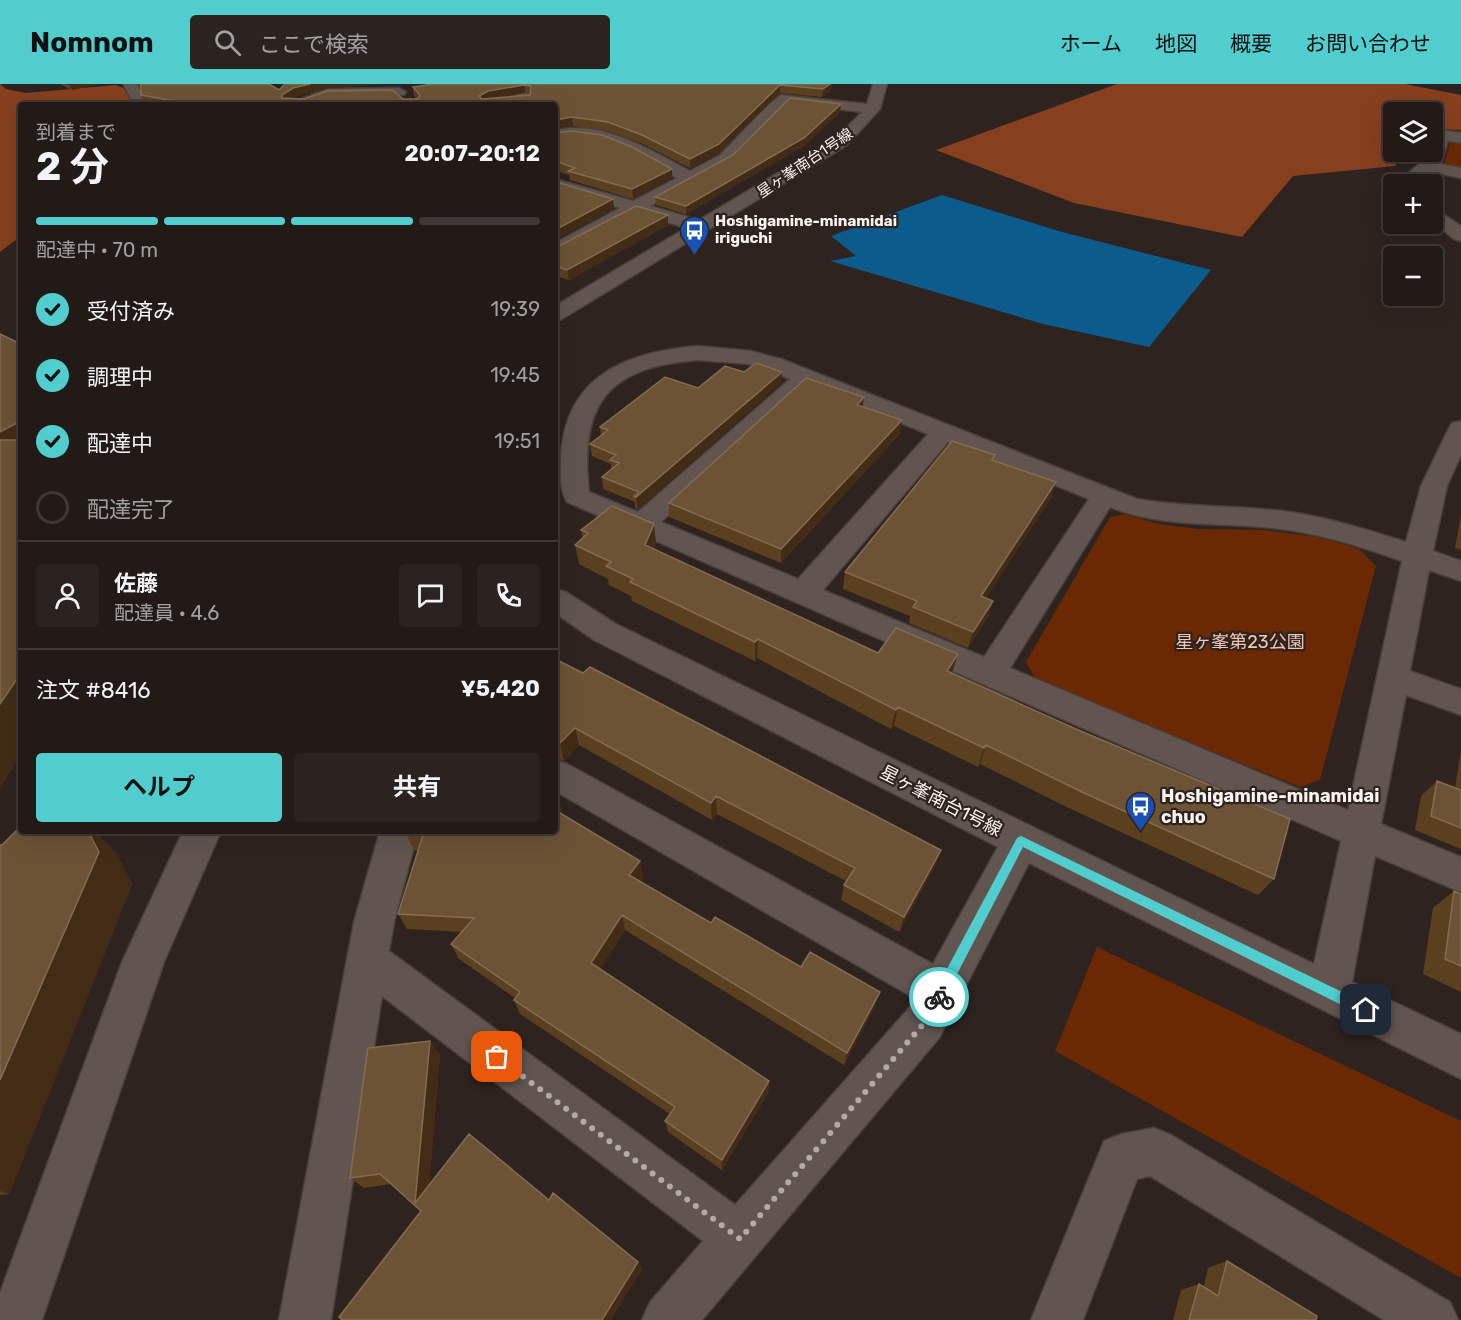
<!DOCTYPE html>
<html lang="ja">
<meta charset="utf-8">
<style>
:root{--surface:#221a17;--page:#2a2320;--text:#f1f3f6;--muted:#a2a1a1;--line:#3f3836;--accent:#52cdce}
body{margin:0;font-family:Rubik,"Noto Sans JP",sans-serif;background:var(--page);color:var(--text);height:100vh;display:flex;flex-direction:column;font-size:22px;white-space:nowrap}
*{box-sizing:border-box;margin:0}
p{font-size:20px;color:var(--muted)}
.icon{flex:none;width:33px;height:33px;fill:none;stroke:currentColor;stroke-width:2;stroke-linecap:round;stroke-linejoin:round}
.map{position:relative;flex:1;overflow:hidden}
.details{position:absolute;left:18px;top:18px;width:540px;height:732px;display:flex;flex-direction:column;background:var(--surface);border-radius:6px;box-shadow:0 6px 24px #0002,0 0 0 2px var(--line)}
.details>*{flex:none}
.tools{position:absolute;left:1383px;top:18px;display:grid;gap:12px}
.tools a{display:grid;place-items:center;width:60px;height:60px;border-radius:6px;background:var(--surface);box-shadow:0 6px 24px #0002,0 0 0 2px var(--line);font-size:30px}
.pin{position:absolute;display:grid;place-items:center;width:51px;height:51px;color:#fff;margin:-26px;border-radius:12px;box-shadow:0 3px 9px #0006}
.courier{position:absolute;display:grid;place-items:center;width:60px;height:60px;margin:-30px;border:4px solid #52cdce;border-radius:50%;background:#fff;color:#222;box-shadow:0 2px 8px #0007}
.head em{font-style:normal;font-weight:700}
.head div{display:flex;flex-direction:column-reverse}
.head{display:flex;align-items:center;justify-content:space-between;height:102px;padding:0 18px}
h1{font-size:39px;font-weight:700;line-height:45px}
.bar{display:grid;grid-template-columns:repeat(4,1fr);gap:9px 6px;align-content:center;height:72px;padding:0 18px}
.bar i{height:8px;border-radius:4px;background:var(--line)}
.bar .current{background:var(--accent)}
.bar p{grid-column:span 4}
.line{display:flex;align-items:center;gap:15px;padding:0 18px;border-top:2px solid var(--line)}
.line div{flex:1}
.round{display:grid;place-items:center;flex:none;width:63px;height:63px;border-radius:6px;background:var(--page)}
ol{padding:0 18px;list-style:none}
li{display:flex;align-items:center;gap:18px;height:66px}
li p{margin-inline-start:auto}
li .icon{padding:6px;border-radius:50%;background:var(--accent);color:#111;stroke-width:4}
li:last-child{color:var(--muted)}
li i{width:33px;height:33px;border:3px solid var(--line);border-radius:50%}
.button{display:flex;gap:12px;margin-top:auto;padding:12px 18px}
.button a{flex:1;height:69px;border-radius:6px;background:var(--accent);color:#111;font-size:24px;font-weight:700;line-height:69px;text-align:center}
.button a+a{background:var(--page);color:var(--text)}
header{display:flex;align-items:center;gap:36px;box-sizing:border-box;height:84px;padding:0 30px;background:var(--accent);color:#111}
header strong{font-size:28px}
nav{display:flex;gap:33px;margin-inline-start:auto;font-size:21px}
.search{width:420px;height:54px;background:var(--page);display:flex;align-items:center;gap:15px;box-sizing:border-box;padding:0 21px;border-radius:6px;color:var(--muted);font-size:22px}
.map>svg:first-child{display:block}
</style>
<header>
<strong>Nomnom</strong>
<div class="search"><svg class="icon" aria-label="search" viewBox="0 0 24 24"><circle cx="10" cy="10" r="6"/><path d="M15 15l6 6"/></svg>ここで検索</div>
<nav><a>ホーム</a><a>地図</a><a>概要</a><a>お問い合わせ</a></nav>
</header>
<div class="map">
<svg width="1461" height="1236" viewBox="0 0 1461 1236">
<rect width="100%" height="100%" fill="#2e231f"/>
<!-- green -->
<path fill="#6a2903" d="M1450,58h11v28l-17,-6z
M1124,430l35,10 40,5 65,1 54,7 41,12 17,17 -56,214 -20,7 -264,-107 -10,-18 84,-145z
M1097,863l364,174v157l-406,-227z"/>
<!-- forest -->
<path fill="#86401e" d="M0,0l6,5 20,4 90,-8 36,15 69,5h-200v131l-21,16z
M1117,0h288l56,11v35l-28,-1 -1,-17h-38v40h13l-12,14 -102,10 -51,61 -168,-34 -138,-53z"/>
<!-- water -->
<path fill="#0b5b8d" d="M942,111l120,37 149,38 -62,77 -106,-23 -213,-63 26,-5 -25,-20z"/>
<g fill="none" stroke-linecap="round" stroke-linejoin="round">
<defs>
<path id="minor" d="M123,0h14l6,12 -2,3h-10z
M509,0h14l12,21h-14z
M873,0h14l-7,25 -33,36 -285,174 -7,2v-15l131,-78 -49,-15 -82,44v-14l65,-35 -65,-19v-10l78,22 44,-23c-37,-22 -77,-49 -122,-38v-10c48,-10 94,19 135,41l30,-16 47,-49 14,-11 86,9zM789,19l73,9 -27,27 -136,81 -49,-14 82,-45z
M399,4l7,4 -2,3 -75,2 -22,8h-21l41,-16z
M1442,46l19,3v10l-13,-2 -7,23 20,4v10l-30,-6 -11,9v3h-16c-1,-14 21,-19 25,-32h3l2,-17z
M1432,123l29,19v15l-7,-2 -22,-18z
M698,262l53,5 30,8 356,140c51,9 102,6 153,13 40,6 78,18 116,30l15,-56 28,-58 3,-5 9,-2v34l-14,31 -14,65 28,10v20l-32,-11 -19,101 51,18v26l-55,-20 -25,129 80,33v35l-86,-36 -23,126 109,52v45l-432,-216 -90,175 -237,282h-60l8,-18 53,-61 -321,-245 -51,324h-52l75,-398 26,-91h38l-24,91 -5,29 346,254 174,-197 5,-10 -359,-207v-31l12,4 366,200 65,-117 -404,-207 -39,-27v-24l11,3 50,32 698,340 27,-123 -774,-339c-8,-12 -6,-31 -6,-45 4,-82 66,-105 137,-111zM698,276l51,4 41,15 -152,133 -49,-20c-10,-90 20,-125 109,-132zM808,302l120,48 -130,145 -137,-57zM948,358l141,57 -105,158 -161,-67zM1110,423c51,21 110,15 163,21 45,5 87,18 129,33l-54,249 -338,-142z
M183,747h38l-57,131 -122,358h-42v-27l122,-331z
M1154,1044l17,7 279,167 8,18h-74l-234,-144 -13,3 -54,141h-52l73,-179 17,-7z"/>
</defs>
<!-- minor casing -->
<use href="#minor" stroke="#483f3b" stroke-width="3"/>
<!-- minor -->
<use href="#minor" fill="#625550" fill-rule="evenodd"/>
</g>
<!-- wall -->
<path fill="#5b4020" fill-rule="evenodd" d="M60,0h38l-26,6z
M140,0h129l10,6 50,-2 -33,8 -4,2 111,1h14l-3,-3 -1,-9 20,-3h399l-1,7 -9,6 -42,-4 -61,60 -29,15 -47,-24 -35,-13 -35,-5 -18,-21h-401l-9,-2 -4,-8v-7zM525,9l5,1v1l-35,3z
M840,28l-36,34 -118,68 -30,-9 -1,-8z
M555,49l117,45 -39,21 -63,-19 -1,-5 -14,-5z
M668,131v10l-99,55 -14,-4v-28z
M744,288h38l-1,11 -143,126 -3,-1v-6l-32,-13 -1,-12 9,-8v-5l-19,-8 -2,-12 11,-8 -1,-9 98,-39z
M863,323l37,27 -119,129 -112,-46v-14z
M994,376l62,22 -5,16 -65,100 7,3 -5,16 -20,31 -59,-25 1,-7 -67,-27 2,-17z
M1461,431v35l-6,-2z
M581,446l75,13 -2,6 224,104 74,20 322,206 -16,16 -185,-85 -93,-46 -2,3 -84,-41 -3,3 -134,-71 -2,3 -123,-60 -1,-5 -22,-11 -1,-6 -29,-15 -4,-19 8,-7z
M555,575l380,207 -36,66 -58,-32 3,-15 2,-4 -129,-67 -5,6 -133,-75 -15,16 -9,-3z
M1461,666v99l-46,-19 6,-34 16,-15 18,7z
M563,731l80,62 -3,4 71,42 90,44 74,39 -31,59 -219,-135 -25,39 169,112 -1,12 -46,77 -54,-38 -3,-11 5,-7 -150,-100 -6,-14 1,-2 -56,-39 -8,-15 11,-12 -55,-3 -9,-15 20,-63h-3l-9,-17z
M21,747h73l22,22 16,31 -123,310 -9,1v-350h2z
M1454,807l7,3v98l-38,-18 10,-66z
M440,970l-11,131 120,15 93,69 -32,51h-268l79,-109 -30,-27 -27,4 -14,-10z
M1227,1177l89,59h-143l8,-30 18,-6 5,2 4,-18z"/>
<!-- shaded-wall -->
<path fill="#422c16" d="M69,0h29l-26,6z
M310,0h80l-61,4 -33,8 -11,7 -3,-5v-3l11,-7z
M830,0h2l-1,7 -9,6 1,-8z
M524,1l1,8 -35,6 -9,6 -2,-9 9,-5z
M780,1v8l-61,60 -29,15v-9z
M841,20l-1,8 -36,34 -118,68v-8z
M572,33l1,9 -18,2v-8z
M672,85v9l-39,21 -1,-10z
M613,115l1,10 -59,31v-10z
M668,131v10l-99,55 -2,-10z
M782,288l-1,11 -143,126 -2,-12z
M864,313l-2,14 -5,-6z
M902,336l-2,14 -119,129v-14z
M21,337v47l-21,-7v-29z
M1056,398l-5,16 -74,115 4,-17z
M654,440l2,19 -9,21 -2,-19z
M993,517l-5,16 -20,31 5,-16z
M758,555l-1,19 -2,3v-19z
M958,570l-6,19 -5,-2z
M21,589v82l-21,34v-85z
M898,623l-4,19 -3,3 5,-19z
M575,644l4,17 -15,16 -4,-18z
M986,661l-6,19 -2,3 6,-19z
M716,712l1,18 -5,6 -1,-17z
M559,714l4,17 -8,9v-22z
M88,747h6l22,22 16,31 -123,310 -9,-3v-111z
M941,766l-6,16 -36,66 5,-15z
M640,777l3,16 -11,14 -3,-16z
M622,831l3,15 -30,47 -4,-14z
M880,908l-5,14 -31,59 3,-12z
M430,957l10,13 -13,158 -12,-9z
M769,997l-1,12 -46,77v-10z
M638,1178l4,7 -32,51h-8z"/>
<!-- building -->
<path fill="#6c5336" stroke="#826c53" stroke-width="1.5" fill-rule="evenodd" d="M140,0h129l10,6 6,-6h25l-17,4 -11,7v3l22,1 23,-8 65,-1 11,9h15l2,-4 -7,-8 20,-3h397l-7,5 -43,-4 -61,59 -29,15 -48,-24 -34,-13 -36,-5 -17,3v-15h-358l-56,-10v-8zM524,1l7,1 -1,9 -48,4 -3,-3 9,-5z
M790,14l51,6 -37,34 -118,68 -31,-9 78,-42z
M571,47l31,4 30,12 40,22 -40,20 -64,-18 7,-3 -20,-7v-6l3,-1 -3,-1v-20z
M556,98l57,17 -58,31z
M636,122l32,9 -101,55 -12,-4v-18z
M0,250l21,10v77l-21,11z
M756,279l26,9 -146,125 -2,-1 5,-4 -37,-15 17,-14 -9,-3 6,-5 -26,-11 18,-14 -8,-3 65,-50 33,11 27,-22 19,6z
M806,294l58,19 -7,8 45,15 -121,129 -112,-46z
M0,356h21v233l-21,31z
M952,357l43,14 -3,5 64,22 -75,114 12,5 -20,31 -60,-25 4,-6 -72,-29z
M612,422l42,18 -9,21 233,108 18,-25 62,26 -11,17 129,58 214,90 -16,60 -192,-87 -96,-47 -2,3 -86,-41 -2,3 -138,-71 -3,3 -125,-60 3,-3 -27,-13 5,-4 -36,-17 13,-12 -7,-3z
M555,575l28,14 7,-6 351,183 -37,67 -60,-32 11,-17 -139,-72 -5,7 -136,-75 -15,15 -5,-1z
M1437,697l24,9v38l-30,-12z
M555,726l85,51 -11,14 82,48 4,-6 86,50 9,-15 70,40 -33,61 -225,-138 -31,48 178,118 -47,79 -57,-39 10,-14 -161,-107 6,-8 -69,-48 23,-26 -76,-4 25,-79 -17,-1 1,-3h148z
M21,742v5h67l11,21 -99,228v-235h2z
M1454,807l7,3v72l-16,-7z
M430,957l-15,162 54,-69 80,66 4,-7 85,69 -36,58h-260l-3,-3 82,-106 -41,-37 -30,4 18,-130z
M1227,1177l90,55 -1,4h-127l10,-36 19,12z"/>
<!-- route -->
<path fill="#52cdce" d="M1021,752l350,170v9h-9l-339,-168 -80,154h-9v-8l83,-155z"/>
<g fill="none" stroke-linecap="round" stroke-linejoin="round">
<!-- done -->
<path stroke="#b3aaa6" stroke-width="6" stroke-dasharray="0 10.8" d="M497,973l243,182 184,-216 15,-26"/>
</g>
<!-- icons -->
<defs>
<symbol id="bus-pin" viewBox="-11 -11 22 30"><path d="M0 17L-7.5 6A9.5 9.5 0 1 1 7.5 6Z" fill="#1a4fb4" stroke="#2e231f"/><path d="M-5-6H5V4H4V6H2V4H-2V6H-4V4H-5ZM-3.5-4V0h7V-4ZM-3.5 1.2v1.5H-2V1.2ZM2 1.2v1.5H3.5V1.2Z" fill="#fff"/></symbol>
</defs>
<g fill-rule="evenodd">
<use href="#bus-pin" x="678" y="130" width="33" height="45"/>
<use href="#bus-pin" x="1124" y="706" width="33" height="45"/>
</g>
<g text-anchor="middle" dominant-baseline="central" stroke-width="4.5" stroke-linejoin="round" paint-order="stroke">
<!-- far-street labels -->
<g font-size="15" fill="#faf3ef" stroke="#2e231f">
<text transform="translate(805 79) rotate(-34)">星ヶ峯南台1号線</text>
</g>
<!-- far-poi labels -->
<g font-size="15" font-weight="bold" fill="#faf3ef" stroke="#2e231f" text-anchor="start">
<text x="715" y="137">Hoshigamine-minamidai<tspan x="715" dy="17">iriguchi</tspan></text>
</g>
<!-- park labels -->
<g font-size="18" fill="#f1c6b4" stroke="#2e231f">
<text x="1240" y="558">星ヶ峯第23公園</text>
</g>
<!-- poi labels -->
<g font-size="18" font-weight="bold" fill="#faf3ef" stroke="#2e231f" text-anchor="start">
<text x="1161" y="712">Hoshigamine-minamidai<tspan x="1161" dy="21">chuo</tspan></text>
</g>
<!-- street labels -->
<g font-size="18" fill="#faf3ef" stroke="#2e231f">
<text transform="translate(941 717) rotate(27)">星ヶ峯南台1号線</text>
</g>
</g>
</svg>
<div class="tools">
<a><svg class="icon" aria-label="layers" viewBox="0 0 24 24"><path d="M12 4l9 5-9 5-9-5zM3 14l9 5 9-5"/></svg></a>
<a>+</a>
<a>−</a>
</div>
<div class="pin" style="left:497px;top:973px;background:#ea580c"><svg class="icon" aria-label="bag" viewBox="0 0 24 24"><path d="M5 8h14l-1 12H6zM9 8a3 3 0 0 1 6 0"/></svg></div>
<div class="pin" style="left:1366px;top:926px;background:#1f2937"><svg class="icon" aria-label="home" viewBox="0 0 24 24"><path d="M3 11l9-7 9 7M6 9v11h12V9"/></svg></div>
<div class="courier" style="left:939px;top:913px"><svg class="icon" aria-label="bike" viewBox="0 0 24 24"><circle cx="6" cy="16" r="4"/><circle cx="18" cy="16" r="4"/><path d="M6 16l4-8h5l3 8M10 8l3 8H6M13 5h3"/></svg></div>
<section class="details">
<div class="head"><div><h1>2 分</h1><p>到着まで</p></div><em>20:07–20:12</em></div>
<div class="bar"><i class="current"></i><i class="current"></i><i class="current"></i><i></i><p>配達中 · 70 m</p></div>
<ol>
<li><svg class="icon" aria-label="check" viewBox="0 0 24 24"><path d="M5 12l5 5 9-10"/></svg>受付済み<p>19:39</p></li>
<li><svg class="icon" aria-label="check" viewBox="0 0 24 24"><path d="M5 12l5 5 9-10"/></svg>調理中<p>19:45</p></li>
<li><svg class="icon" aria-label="check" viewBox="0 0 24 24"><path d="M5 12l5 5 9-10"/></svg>配達中<p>19:51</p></li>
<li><i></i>配達完了</li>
</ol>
<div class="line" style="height:108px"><a class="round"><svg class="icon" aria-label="person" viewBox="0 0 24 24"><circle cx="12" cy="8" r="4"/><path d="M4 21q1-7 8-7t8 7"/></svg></a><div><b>佐藤</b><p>配達員 · 4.6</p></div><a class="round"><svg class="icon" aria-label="chat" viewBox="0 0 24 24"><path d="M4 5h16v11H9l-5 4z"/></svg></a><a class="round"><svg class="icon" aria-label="phone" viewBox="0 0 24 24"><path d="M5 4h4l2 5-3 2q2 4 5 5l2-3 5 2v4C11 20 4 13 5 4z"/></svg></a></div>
<div class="line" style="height:78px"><div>注文 #8416</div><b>¥5,420</b></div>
<div class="button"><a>ヘルプ</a><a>共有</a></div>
</section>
</div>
